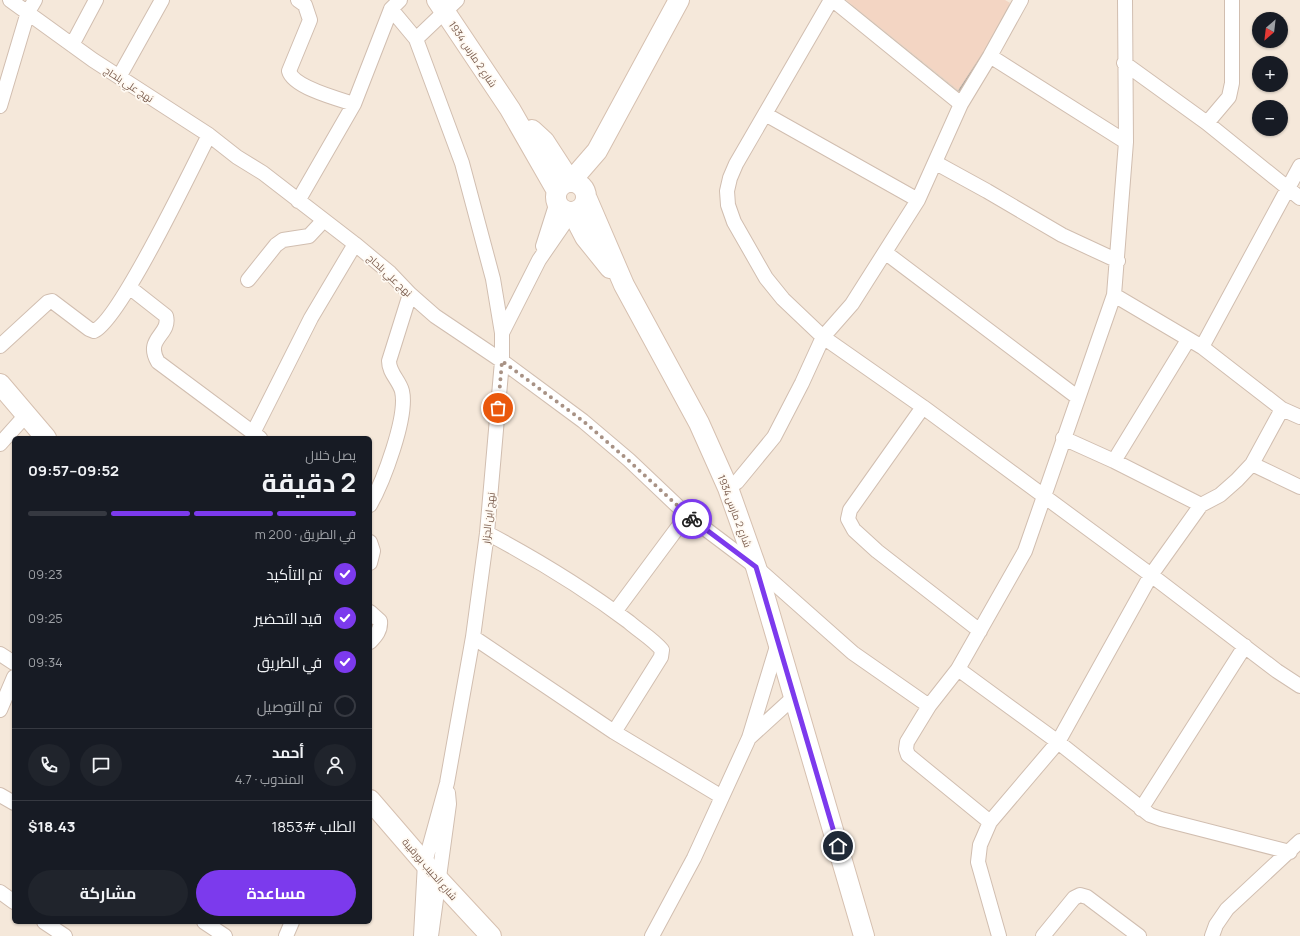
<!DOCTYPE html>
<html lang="ar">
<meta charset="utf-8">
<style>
:root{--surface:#171b24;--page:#20242c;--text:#f1f3f6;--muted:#9ea1a6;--line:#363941;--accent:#7c3aed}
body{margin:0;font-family:Manrope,Cairo,sans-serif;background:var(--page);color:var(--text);direction:rtl;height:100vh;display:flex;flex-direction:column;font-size:15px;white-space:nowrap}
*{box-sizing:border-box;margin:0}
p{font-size:13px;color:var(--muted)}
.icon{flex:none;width:22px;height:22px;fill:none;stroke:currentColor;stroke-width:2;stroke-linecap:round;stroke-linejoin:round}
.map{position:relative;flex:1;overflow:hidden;direction:ltr}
.details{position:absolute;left:12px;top:436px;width:360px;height:488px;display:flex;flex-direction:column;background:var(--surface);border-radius:6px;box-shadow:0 1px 3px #0004;direction:rtl}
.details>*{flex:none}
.needle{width:26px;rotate:208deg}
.tools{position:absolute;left:1252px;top:12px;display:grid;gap:8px}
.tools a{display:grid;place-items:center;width:36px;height:36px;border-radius:50%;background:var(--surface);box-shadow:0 1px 3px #0004;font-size:20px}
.pin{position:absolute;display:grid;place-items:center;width:34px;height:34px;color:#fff;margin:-17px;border:2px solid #fff;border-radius:50%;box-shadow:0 1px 4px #0007}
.courier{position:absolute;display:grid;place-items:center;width:40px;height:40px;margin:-20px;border:3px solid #7c3aed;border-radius:50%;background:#fff;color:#222;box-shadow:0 1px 5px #0007}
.head em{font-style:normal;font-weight:700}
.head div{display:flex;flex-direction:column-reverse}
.head{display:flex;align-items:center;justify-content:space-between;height:68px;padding:0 16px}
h1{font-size:26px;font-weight:700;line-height:30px}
.bar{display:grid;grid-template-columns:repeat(4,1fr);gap:6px 4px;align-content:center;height:48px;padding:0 16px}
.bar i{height:5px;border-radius:3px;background:var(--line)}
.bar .on{background:var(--accent)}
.bar p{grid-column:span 4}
.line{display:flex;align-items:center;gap:10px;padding:0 16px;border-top:1px solid var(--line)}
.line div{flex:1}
.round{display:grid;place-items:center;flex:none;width:42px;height:42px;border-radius:21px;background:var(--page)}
ol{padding:0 16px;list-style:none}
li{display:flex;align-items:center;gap:12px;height:44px}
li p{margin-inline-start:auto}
li .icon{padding:4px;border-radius:50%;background:var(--accent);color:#fff;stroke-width:4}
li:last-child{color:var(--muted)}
li i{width:22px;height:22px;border:2px solid var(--line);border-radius:50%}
.action{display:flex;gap:8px;margin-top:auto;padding:8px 16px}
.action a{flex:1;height:46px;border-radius:24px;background:var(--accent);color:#fff;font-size:16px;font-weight:700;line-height:46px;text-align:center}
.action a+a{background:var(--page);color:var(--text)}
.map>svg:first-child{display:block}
</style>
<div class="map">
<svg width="1300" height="936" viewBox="0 0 1300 936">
<defs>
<filter id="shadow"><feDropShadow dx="3.5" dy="3.5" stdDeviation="1" flood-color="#0004"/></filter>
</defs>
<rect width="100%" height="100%" fill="#fdf6ec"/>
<!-- residential -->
<path fill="#f5e8da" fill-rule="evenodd" d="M0,0h1300v936h-1300zM1259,19h22v22h-22zM1259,63h22v22h-22zM1259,107h22v22h-22zM14,438h356v484h-356z"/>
<!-- building -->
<path fill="#f3d5c3" filter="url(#shadow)" d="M846,0h159l5,3 -27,49 -25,38z"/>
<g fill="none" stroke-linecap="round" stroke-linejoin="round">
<defs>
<path id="street" d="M10,0l83,60 116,75 28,22 26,16 92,71 35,29 20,21 25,22 67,45 81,60 46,39 58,55 69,52 97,86 76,53 29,-37 67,-118 89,-256 12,-153 -1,-142
M298,0l7,5 5,15 -21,51c4,16 49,28 65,33
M831,0l-95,164 -6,14 -3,13 1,14 6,17 32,56 17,21 40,38 100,70 228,168 126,96 23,15
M833,0l128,104
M391,9l25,30 46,124 31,116 9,54
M416,39l41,-39
M72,45l24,-45
M990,56l136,86
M1124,63l83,60 93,75
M119,77l43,-77
M0,106l28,-94 7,-12
M765,114l153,86
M1207,123l22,-26 3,-14v-83
M936,163l51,28 75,44 56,26
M298,201l56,-97 37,-95 9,-9
M543,246l14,-44
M886,253l191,144
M248,280l28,-35 7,-5 26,-4 14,-15
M129,287l37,29c5,19 -22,22 -8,46l102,76
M1114,295l88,52 80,62 18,8
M0,346l48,-44 4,-1 37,28 5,2c26,-11 98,-163 115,-196
M1202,347l98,-181
M923,407l-73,103 -2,9 6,11 23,21 103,80
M253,433l58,-115 44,-74
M1063,438l51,23 87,44
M0,444l26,-29
M1114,461l74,-121
M1252,464l48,23
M728,488l9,-6 37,-45 28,-54 21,-46 29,-33 66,-104 43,-96 29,-48 31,-56
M370,505c13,-23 38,-88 32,-114 -3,-11 -13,-18 -13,-30l21,-67
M487,533c49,26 97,55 142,89 10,9 24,17 33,28l-1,7 -47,75
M370,542l3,9 -3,12
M370,612l10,9c1,9 -4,15 -10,21
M615,612l72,-97
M473,637l141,95 108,65
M0,654l14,9
M958,669l100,73 92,73 11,4 129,33
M929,706l-22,36 -1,7 2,6 82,67
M0,710l14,-33
M749,738l45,-41
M0,795l14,8
M1141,809l104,-163
M0,892l14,10
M44,922l21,14
M204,922l21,14
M286,936l6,-14
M421,936l4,-73 22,-80 26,-146 14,-104 15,-172v-28l37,-73 33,-48
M431,936l18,-132 -1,-11
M652,936l42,-78 55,-120 29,-95
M999,936l-21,-74 2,-17 10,-23 68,-80 93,-167 50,-70 19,-10 17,-15 15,-16 30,-55
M1043,936l31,-38 6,-3 7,2 52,39
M1212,936l4,-11 11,-16 73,-68"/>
<path id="secondary" d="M437,0l73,109 47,82
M532,130l12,11 26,40
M571,181l26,-30 82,-151
M556 197a15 15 0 1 1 30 0a15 15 0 1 1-30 0Z
M587,199l37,86 75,138 29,65 28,79 108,369
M572,212l13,25 25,31
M0,384l46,54
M370,800l69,80 52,56"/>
</defs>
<!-- street casing -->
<use href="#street" stroke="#d1beb0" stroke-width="16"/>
<!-- secondary casing -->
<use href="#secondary" stroke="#d6c0b0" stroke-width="22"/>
<!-- street -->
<use href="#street" stroke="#fff" stroke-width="14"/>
<!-- secondary -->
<use href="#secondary" stroke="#fff" stroke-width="20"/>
</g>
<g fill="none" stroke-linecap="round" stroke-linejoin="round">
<!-- done -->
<path stroke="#a89285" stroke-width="4" stroke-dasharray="0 7.2" d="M498,408l4,-47 81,60 45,39 64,59"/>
<!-- route -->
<path stroke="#7c3aed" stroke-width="5" d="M692,519l64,48 82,279"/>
</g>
<g text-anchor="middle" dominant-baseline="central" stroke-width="3.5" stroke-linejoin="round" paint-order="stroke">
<!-- street labels -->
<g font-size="10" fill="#7a5c4d" stroke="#fffaf3">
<text transform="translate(473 54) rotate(56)">شارع 2 مارس 1934</text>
<text transform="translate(129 84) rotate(33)">نهج علي بلحاج</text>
<text transform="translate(390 275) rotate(43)">نهج علي بلحاج</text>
<text transform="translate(735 511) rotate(69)">شارع 2 مارس 1934</text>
<text transform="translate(488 518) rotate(-84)">نهج ابن الجزار</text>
<text transform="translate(430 869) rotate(49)">شارع الحبيب بورقيبة</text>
</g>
</g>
</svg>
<div class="tools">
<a><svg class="needle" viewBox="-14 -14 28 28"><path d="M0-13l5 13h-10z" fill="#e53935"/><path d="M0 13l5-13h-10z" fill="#9ea1a6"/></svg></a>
<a>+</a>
<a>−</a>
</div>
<div class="pin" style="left:498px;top:408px;background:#ea580c"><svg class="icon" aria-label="bag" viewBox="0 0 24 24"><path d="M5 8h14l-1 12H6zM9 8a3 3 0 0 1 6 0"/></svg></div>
<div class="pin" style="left:838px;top:846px;background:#1f2937"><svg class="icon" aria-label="home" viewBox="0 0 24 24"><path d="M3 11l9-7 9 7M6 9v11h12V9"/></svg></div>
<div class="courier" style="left:692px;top:519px"><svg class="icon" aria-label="bike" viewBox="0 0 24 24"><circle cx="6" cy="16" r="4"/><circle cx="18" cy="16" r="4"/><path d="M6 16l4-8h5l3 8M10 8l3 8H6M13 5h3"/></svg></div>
<section class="details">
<div class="head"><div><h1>2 دقيقة</h1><p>يصل خلال</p></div><em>09:52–09:57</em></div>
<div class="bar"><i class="on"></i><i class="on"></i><i class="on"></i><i></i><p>في الطريق · 200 m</p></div>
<ol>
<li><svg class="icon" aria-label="check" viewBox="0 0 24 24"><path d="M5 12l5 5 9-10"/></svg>تم التأكيد<p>09:23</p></li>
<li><svg class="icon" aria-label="check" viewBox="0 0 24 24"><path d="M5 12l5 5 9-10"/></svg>قيد التحضير<p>09:25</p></li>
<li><svg class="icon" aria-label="check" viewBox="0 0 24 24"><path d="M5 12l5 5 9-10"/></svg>في الطريق<p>09:34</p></li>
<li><i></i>تم التوصيل</li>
</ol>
<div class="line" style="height:72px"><a class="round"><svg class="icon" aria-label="person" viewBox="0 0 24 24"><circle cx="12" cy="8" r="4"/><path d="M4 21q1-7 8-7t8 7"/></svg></a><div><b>أحمد</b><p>المندوب · 4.7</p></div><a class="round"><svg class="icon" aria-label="chat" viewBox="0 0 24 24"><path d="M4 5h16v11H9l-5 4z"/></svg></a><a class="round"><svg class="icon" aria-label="phone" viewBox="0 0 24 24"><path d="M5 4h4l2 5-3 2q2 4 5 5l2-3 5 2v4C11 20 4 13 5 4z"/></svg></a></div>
<div class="line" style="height:52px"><div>الطلب #1853</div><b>$18.43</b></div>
<div class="action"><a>مساعدة</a><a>مشاركة</a></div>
</section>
</div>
